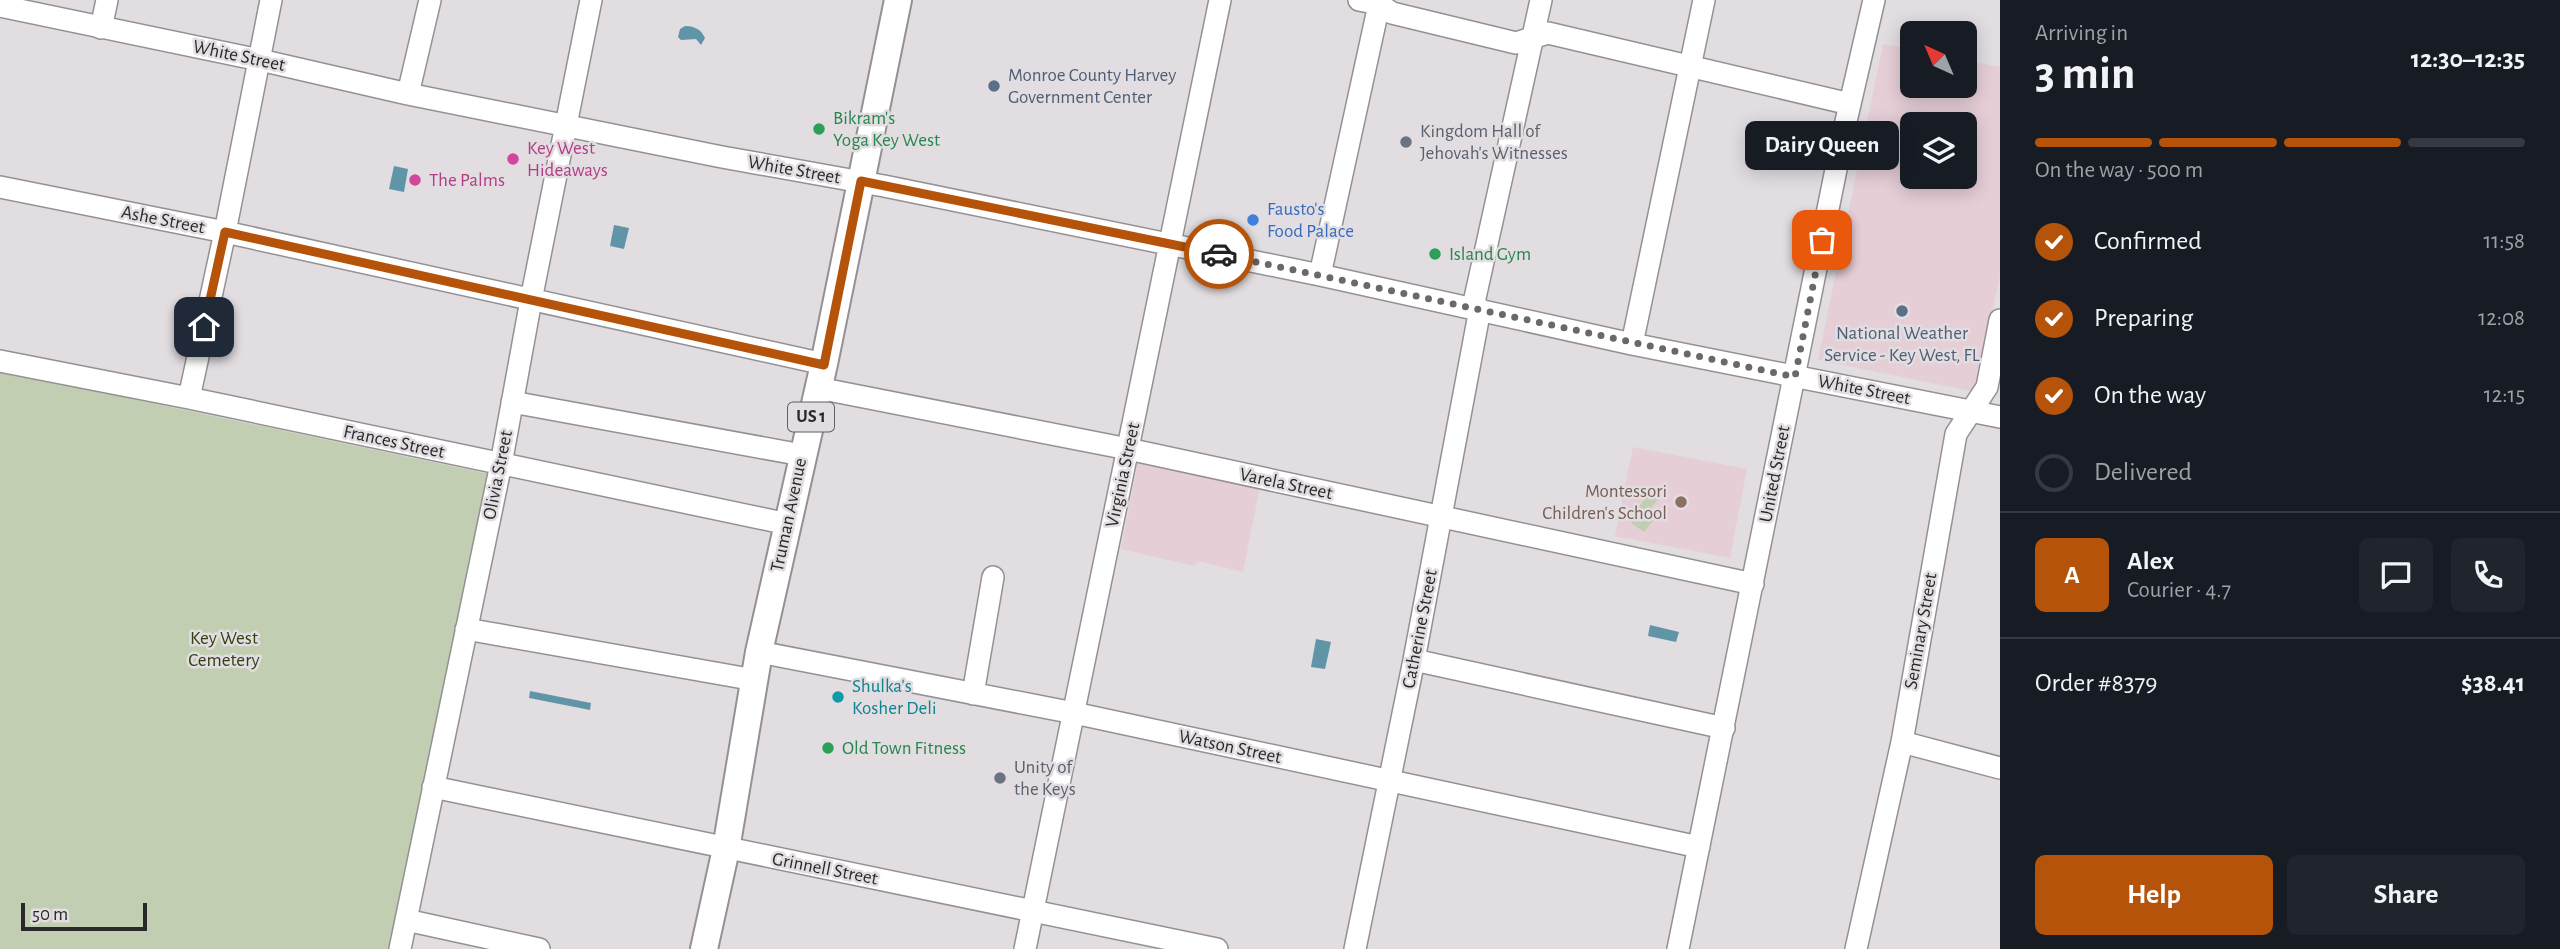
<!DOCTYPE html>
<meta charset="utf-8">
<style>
:root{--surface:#171b24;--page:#20242c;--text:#f1f3f6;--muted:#9ea1a6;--line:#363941;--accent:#b45309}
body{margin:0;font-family:"Alegreya Sans",sans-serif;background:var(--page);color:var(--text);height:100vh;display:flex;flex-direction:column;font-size:26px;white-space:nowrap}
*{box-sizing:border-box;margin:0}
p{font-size:23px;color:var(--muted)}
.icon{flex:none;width:38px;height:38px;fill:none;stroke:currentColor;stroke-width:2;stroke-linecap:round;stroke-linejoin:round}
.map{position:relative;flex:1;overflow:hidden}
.sheet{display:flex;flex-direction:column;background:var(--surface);width:560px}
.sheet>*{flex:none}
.needle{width:46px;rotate:316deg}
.tools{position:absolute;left:1900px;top:21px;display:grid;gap:14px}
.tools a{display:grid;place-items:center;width:77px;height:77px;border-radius:10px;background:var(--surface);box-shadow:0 4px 18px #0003;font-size:35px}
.scale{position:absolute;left:21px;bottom:18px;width:126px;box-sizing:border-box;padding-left:7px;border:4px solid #2a292a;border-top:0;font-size:19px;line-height:24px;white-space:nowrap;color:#2a292a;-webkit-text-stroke:5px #e2dde1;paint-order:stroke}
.pin{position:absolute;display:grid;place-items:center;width:60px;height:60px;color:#fff;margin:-30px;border-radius:14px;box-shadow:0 4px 10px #0006}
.courier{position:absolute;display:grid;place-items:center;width:70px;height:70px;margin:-35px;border:5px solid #b45309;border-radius:50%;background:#fff;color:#222;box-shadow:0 2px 9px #0007}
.bubble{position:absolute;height:49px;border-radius:10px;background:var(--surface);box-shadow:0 4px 18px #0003;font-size:23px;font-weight:700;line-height:49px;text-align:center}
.summary em{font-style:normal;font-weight:700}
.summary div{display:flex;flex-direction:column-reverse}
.summary{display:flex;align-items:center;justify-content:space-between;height:119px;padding:0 35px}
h1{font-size:46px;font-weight:700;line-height:52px}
.bar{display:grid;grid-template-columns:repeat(4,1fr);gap:10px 7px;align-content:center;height:84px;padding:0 35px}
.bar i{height:9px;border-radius:5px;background:var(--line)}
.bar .active{background:var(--accent)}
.bar p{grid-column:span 4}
.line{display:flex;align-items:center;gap:18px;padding:0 35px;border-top:2px solid var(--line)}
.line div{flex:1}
.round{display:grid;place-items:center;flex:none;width:74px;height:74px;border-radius:10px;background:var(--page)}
ol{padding:0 35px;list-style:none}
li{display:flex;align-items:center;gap:21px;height:77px}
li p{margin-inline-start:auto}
li .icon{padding:7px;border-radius:50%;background:var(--accent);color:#fff;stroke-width:4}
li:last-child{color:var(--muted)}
li i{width:38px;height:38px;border:4px solid var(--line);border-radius:50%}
.cta{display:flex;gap:14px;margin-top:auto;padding:14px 35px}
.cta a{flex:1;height:80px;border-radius:10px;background:var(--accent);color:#fff;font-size:28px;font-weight:700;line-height:80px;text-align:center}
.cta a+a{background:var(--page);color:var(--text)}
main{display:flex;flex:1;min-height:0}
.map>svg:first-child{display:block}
</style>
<main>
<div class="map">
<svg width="2000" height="949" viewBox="0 0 2000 949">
<rect width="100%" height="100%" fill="#e2dde1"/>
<!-- commercial -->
<path fill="#e6ced7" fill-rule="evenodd" d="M1883,44l30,6v36h52v-26l35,7v208l-24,117 -158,-32zM1913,124h52v53h-52z
M1633,447l114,22 -17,89 -115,-22z
M1139,456l122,26 -18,90 -45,-11 -4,5 -73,-17z"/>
<!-- green -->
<path fill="#c2ceb1" d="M0,371l489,103 -97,475h-392z
M1654,489l5,2 2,5 -9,11 1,14 -9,11 -12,-8 -2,-4 2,-13 7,-1z"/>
<!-- water -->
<path fill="#6095a8" d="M685,26c9,0 16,3 20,12l-4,7 -5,-6 -15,1 -3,-3 2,-8z
M394,166l14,3 -4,23 -15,-3z
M614,225l15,3 -5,21 -14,-3z
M1650,625l29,7 -3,10 -28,-6z
M1316,639l15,3 -6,27 -14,-2z
M530,691l61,12 -1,7 -61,-12z"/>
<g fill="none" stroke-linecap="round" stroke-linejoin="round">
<defs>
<path id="minor" d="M1359,0l20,4 13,9 124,30 32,-10 302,71
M0,6l260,54 148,34 314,63 162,29 436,89 312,69 368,73
M101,28l6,-28
M408,94l22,-94
M0,187l225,45 599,132
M1320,275l60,-275
M1473,307l68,-307
M1632,344l72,-344
M0,361l189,37 599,126
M818,388l310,61 625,135
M189,398l36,-166 46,-232
M512,402l290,53
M466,629l289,51
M759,652l315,61 625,134
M1414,660l310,68
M973,694l20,-117
M1902,742l98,26
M433,787l784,162
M406,920l133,29
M400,949l101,-485 30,-164 60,-300
M1025,949l195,-949
M1355,949l59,-289 66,-351
M1678,949l166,-819 30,-130
M1856,949l46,-207 54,-308 31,-47 13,-67"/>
<path id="major" d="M704,949l22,-100 33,-197 65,-288 74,-364"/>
</defs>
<!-- minor casing -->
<use href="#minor" stroke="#949094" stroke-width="24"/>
<!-- major casing -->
<use href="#major" stroke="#949094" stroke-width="30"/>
<!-- minor -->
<use href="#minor" stroke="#fff" stroke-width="21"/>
<!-- major -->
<use href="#major" stroke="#fff" stroke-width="26"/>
</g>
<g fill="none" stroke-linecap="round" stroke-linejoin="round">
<!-- done -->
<path stroke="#6a686a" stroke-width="7" stroke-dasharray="0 12.6" d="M1219,254l576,123 27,-137"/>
<!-- route -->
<path stroke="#b45309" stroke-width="9" d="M204,327l21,-95 599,133 37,-184 358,73"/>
</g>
<!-- markers -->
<g fill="#5c6f8a" stroke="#e2dde1" stroke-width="2.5">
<circle cx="994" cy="86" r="7"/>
<circle cx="1902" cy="311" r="7"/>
</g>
<g fill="#2e9e5b" stroke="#e2dde1" stroke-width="2.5">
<circle cx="819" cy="129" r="7"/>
<circle cx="1435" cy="254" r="7"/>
<circle cx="828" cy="748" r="7"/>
</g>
<g fill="#6b7280" stroke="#e2dde1" stroke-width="2.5">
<circle cx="1406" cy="142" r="7"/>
<circle cx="1000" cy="778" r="7"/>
</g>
<g fill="#d1479c" stroke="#e2dde1" stroke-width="2.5">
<circle cx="513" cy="159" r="7"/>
<circle cx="415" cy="180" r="7"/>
</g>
<circle fill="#3f7fe0" stroke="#e2dde1" stroke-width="2.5" cx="1253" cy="220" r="7"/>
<circle fill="#8d6e63" stroke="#e2dde1" stroke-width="2.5" cx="1681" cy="502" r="7"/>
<circle fill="#0f9aa8" stroke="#e2dde1" stroke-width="2.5" cx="838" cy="697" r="7"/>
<g text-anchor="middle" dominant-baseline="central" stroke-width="5" stroke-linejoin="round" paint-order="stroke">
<!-- shield labels -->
<rect fill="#e2dde1" stroke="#615f61" stroke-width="2" x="788" y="402.5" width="46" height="29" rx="5"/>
<g font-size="18" font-weight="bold" fill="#2a292a">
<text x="811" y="417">US 1</text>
</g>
<!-- street labels -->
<g font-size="19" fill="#2a292a" stroke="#e2dde1">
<text transform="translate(239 56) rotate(12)">White Street</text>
<text transform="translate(794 170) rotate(10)">White Street</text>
<text transform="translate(163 220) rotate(11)">Ashe Street</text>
<text transform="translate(1864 390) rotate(11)">White Street</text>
<text transform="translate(394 442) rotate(12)">Frances Street</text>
<text transform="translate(1775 474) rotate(-79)">United Street</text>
<text transform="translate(498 475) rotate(-79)">Olivia Street</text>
<text transform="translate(1123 475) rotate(-78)">Virginia Street</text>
<text transform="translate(1286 484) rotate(12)">Varela Street</text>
<text transform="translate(789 515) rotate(-78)">Truman Avenue</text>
<text transform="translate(1420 629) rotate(-79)">Catherine Street</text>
<text transform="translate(1921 631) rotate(-80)">Seminary Street</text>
<text transform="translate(1230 747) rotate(12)">Watson Street</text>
<text transform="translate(825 869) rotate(11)">Grinnell Street</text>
</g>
<!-- service labels -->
<g font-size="19" fill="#4e5e75" stroke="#e2dde1" text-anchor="start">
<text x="1008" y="75">Monroe County Harvey<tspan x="1008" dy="22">Government Center</tspan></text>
<text x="1902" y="333" text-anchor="middle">National Weather<tspan x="1902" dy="22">Service - Key West, FL</tspan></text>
</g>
<!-- leisure labels -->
<g font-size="19" fill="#27864d" stroke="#e2dde1" text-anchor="start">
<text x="833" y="118">Bikram's<tspan x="833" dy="22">Yoga Key West</tspan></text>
<text x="1449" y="254">Island Gym</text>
<text x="842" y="748">Old Town Fitness</text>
</g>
<!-- worship labels -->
<g font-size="19" fill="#5b616d" stroke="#e2dde1" text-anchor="start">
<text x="1420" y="131">Kingdom Hall of<tspan x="1420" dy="22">Jehovah's Witnesses</tspan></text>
<text x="1014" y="767">Unity of<tspan x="1014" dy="22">the Keys</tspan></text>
</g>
<!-- hotel labels -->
<g font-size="19" fill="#b23c85" stroke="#e2dde1" text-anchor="start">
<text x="527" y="148">Key West<tspan x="527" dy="22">Hideaways</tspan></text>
<text x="429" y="180">The Palms</text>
</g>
<!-- shop labels -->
<g font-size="19" fill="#366cbe" stroke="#e2dde1" text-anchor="start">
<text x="1267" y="209">Fausto's<tspan x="1267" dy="22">Food Palace</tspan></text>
</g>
<!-- education labels -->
<g font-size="19" fill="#785e54" stroke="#e2dde1" text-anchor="end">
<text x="1667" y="491">Montessori<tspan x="1667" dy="22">Children's School</tspan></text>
</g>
<!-- park labels -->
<g font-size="19" fill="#303f0e" stroke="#e2dde1">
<text x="224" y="638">Key West<tspan x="224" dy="22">Cemetery</tspan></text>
</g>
<!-- culture labels -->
<g font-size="19" fill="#0d838f" stroke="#e2dde1" text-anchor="start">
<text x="852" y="686">Shulka's<tspan x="852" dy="22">Kosher Deli</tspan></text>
</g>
</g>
</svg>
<div class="tools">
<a><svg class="needle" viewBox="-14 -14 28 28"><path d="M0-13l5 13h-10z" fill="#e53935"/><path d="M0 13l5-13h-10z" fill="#9ea1a6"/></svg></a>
<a><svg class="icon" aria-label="layers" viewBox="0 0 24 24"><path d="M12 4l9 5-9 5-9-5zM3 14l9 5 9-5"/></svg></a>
</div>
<div class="scale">50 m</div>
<div class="pin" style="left:1822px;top:240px;background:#ea580c"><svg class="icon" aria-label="bag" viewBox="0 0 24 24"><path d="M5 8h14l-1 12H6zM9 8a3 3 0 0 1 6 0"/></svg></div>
<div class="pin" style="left:204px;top:327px;background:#1f2937"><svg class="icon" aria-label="home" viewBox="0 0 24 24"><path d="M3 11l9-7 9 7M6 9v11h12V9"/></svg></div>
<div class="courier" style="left:1219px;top:254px"><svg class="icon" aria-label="car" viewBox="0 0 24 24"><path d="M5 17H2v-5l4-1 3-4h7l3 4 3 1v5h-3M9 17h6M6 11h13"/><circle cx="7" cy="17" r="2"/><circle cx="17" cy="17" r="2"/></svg></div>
<div class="bubble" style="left:1745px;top:121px;width:154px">Dairy Queen</div>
</div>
<section class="sheet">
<div class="summary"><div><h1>3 min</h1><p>Arriving in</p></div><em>12:30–12:35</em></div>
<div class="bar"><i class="active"></i><i class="active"></i><i class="active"></i><i></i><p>On the way · 500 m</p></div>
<ol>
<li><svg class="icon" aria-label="check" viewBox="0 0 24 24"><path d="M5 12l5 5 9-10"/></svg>Confirmed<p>11:58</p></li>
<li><svg class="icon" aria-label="check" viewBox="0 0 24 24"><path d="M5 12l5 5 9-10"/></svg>Preparing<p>12:08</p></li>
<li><svg class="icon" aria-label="check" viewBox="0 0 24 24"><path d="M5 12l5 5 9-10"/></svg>On the way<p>12:15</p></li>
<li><i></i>Delivered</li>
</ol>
<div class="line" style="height:126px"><b class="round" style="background:var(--accent);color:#fff">A</b><div><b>Alex</b><p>Courier · 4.7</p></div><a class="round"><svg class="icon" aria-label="chat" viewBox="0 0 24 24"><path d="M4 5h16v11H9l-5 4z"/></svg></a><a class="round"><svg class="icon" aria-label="phone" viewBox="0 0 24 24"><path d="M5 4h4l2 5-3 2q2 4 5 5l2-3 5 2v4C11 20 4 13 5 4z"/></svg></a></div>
<div class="line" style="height:91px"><div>Order #8379</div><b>$38.41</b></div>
<div class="cta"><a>Help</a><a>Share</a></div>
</section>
</main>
